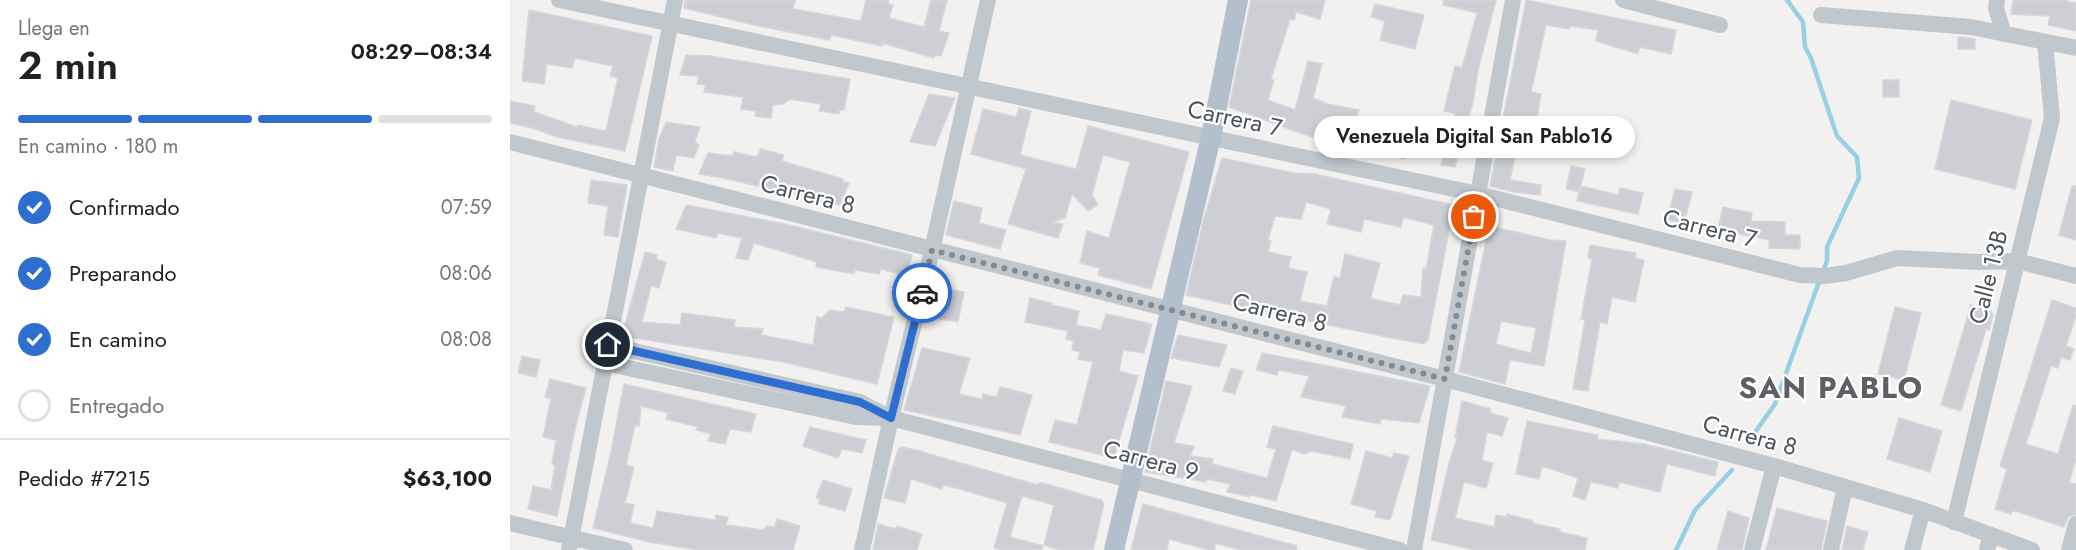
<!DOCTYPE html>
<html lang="es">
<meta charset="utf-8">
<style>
:root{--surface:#fff;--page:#f2f2f2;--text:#202124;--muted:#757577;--line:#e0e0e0;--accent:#2d6ed0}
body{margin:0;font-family:Jost,sans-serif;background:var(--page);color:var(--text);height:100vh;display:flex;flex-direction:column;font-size:22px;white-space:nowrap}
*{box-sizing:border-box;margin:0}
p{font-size:20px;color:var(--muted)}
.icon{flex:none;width:33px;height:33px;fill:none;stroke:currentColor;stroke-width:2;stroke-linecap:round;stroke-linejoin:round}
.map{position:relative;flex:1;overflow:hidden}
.drawer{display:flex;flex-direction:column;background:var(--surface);width:510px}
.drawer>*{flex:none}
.pin{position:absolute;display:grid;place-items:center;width:51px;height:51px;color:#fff;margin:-26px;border:3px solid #fff;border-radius:50%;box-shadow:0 2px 6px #0007}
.courier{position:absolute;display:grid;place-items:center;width:60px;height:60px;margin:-30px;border:4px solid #2d6ed0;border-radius:50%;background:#fff;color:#222;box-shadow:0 2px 8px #0007}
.bubble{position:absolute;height:42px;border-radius:21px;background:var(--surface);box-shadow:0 3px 9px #0003;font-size:20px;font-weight:600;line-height:42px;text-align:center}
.head em{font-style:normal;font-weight:600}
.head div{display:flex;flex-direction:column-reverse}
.head{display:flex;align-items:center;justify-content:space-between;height:102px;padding:0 18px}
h1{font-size:39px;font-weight:600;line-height:45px}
.bar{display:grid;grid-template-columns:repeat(4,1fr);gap:9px 6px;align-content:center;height:72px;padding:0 18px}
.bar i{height:8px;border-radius:4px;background:var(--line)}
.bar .current{background:var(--accent)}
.bar p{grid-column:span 4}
.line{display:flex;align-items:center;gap:15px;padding:0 18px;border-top:2px solid var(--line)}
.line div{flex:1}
ol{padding:0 18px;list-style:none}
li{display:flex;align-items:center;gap:18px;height:66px}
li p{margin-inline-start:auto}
li .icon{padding:6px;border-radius:50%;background:var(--accent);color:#fff;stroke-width:4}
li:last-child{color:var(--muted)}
li i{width:33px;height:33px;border:3px solid var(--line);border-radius:50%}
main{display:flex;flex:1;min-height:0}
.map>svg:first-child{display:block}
</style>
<main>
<section class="drawer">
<div class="head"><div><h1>2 min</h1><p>Llega en</p></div><em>08:29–08:34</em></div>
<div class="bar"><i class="current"></i><i class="current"></i><i class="current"></i><i></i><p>En camino · 180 m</p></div>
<ol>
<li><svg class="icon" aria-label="check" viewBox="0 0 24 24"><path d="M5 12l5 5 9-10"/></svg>Confirmado<p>07:59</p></li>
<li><svg class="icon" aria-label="check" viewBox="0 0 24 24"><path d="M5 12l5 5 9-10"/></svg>Preparando<p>08:06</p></li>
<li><svg class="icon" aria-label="check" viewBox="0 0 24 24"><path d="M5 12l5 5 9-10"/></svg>En camino<p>08:08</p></li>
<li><i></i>Entregado</li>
</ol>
<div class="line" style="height:78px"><div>Pedido #7215</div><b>$63,100</b></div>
</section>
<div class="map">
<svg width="1566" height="550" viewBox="0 0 1566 550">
<rect width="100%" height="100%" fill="#f2f1f0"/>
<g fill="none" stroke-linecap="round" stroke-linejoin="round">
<!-- stream -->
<path stroke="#96d0e3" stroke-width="4.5" d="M1277,0l16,22 2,25 6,11 26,78 20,21 2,21 -32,69v14l-4,10
M1241,438l24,-34 45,-125
M1166,550l19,-40 37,-40"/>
</g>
<!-- building -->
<path fill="#cecfd4" stroke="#d5d7db" stroke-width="1.5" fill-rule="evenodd" d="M175,0h110l-2,9 68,12 5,-21h23l-1,4 5,1 -4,13 35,9 7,-27h16l-8,31 10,2 -8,23 -6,-1 -1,3 -52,-15v3l-51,-11 -1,5 -72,-14 -74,-18z
M741,0h74l-5,19 -24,-7 -2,8 -4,-1 -19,60 3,1 -6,20 27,10 13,-49 14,3 -9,34 15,6 31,6 -6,20 55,15 -4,14 -52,-14 -35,-6 -88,-32z
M934,0h52l-18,70 -5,32 -18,65 -14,-2 14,-52 -11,-2 11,-45 7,2 15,-55 -34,-8z
M1016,0l150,30 -5,24 -31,-7 -2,7 -42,-13 2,-11 -28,-4 -1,3 -23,-4 -15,67 10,2 -8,46 -9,-1 -2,9h-5l-7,32 31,5 -1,10 -26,-3 -24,-6z
M1503,0h55v2l8,1v28l-28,-6 2,-9 -39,-2z
M865,4l49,11 -9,34 -35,-9 5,-19 -14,-4z
M19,10l123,26 -27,115 -68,-14 -25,-9 -22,-5v-22l25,5 -1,6 43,15 1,-2 28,6 12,-53 -8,-2 3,-10 -38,-8 -3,10 -25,-4 -3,20 -22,-3z
M1448,37l17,2v10h-17z
M176,55l25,1 139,23 -6,31h-5v4l-20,-3 2,-7 -31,-5 -7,5 -10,1 -2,13 -16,-2 1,-5 -15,-2 2,-12 -39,-5 2,-7 -9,-1 2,-8 -19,-1z
M1373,80h16v17h-16z
M419,94l26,4 -20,48 -25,-4z
M1441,100l81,20 -17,69 -80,-20z
M509,108l12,3 -11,44 56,14 12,-43 101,26 -38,137 -53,-14 2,-7 -20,-5 7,-32 22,7 21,-76 -27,-7 -11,40 6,10 -10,6 -16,-17 -7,24 -12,4 10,2 -5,14 -50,-14 18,-55 -55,-15 12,-45 33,8z
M156,122l34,5 -5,15 4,3 -5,13 -18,-3 -3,16 -19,-4 5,-28z
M251,149l23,6 -2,6 61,18 -1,2 7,2 -9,22 -117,-27 -24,-4 9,-21 25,3 1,-4 23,5z
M712,158l72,15 21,1 139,31 -26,135 -4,4 -32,-6 -93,-19 1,-3 -23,-5 -1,4 -90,-20 17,-73zM796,202l25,7 -4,15 34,8 3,-13 37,8 2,-10 31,8 -8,44 -3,-1 -2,29 -18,-2 -3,10 -27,-6 -2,-2 9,-34 -35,-9 -5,24 -6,-2 -7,30 -27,-5 7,-29 -19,-4 3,-11 -23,-5 3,-11 -3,-1 7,-24 26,3z
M1061,166l14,3 -6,23 2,-6 37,9 2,-7 23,5 -5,21 -61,-13 2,-9 -13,-3z
M81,180l36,5 -9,52 -14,-2 4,-29 -20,-3z
M1562,186h4v54l-17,-5z
M1165,189l17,3 -8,32 -17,-4z
M444,201l28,7 -3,15 27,7 -6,19 -54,-14z
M176,205l99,19 127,31 -5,21 -26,-7 -2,5 -24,-4 -1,4 -38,-7 1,-5 -63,-19 -6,17 -12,-2 6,-20 -24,-5 -2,5 -40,-9z
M1213,207l29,6 -1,8 34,1v13h15v14l-31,-1v-8l-51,-10z
M979,226l62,14 15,1 -22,125 -34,-6 -5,24 -46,-12zM991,321l35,7 -5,25 -35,-9z
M1080,245l46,8 -1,5 9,2 -9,42 -23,-5 -5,27 -7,-2 -12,69 -15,-2 12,-69 -4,-1 11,-60 -4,-1z
M135,252l12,3 -1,4 10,3 -7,26 -8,-2 -9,36 38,3 2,-12 53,7 -1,7 29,2 -2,6 52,10 4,-28 5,1 8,-8 14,2 2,-5 48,10 -17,67 -94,-22 -161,-26z
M431,288l23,4 -6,30 -24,-4z
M520,298l22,5v2l27,6 -3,14 25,5 5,-16 46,10 -8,29 -21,-3 -4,21 19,5 -24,82 -65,-16 6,-22 22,5 16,-63 -15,-3 2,-7 -8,-2 2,-9 -8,-2 2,-8 -43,-9z
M1542,300l24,8v8l-10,30 8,3 -4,11 -9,-3 -3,11 -7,-2 -25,78 32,10 15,-49 3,1v53l-7,24 7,1v30l-8,3 -4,10 -52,-17 -1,4 -16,-5 12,-40 -7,-3z
M1461,305l20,6v2l2,1 -4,16 -3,-1 -25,82 -20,-6z
M1385,307l26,6 -17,67 -26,-6z
M668,335l49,10 -8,22 -48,-9z
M412,348l48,10 -11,36 23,5 1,-5 14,3 3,-10 32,8 -12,40 -116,-25z
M752,353l168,33 -11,37 -38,-4 -1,5 -38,-7 4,-11 -45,-9 8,-21 -31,-6 -1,5 -21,-5z
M12,356l18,4 -4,17 -18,-4z
M721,368l12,3 -8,23 -12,-3z
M40,379l36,9 -10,37 -19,91 -29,-7 5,-23 18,4 4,-25 -3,-1 4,-24 -13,-3 8,-38 -6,-2z
M656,381l26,5 -18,57 20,3 -4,10 23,3 -1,5 55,14 9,-29 -9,-2 6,-21 80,18 -3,15 -38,-8 -8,3 -12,-4 -16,51 -25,-6 -1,2 -23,-5 3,-8 -23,-5 -1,3 -61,-10z
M114,384l132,30 -5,18 -21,-3 -5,15 -17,-3 3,-7 -15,-4 2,-3 -32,-8 2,-6 -27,-7 -2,20 -4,-1 -9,40 8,2 -9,36 9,2 -4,18 23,5 4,-17 58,9 1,-5 12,2 -2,8 38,5 2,-4 9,1 2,-8 23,7 -7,24h-95l-49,-8 -56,-14 18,-76z
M952,401l29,8 -1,4 18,5 -6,18 -15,-4 -5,28 11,3 -7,25 -22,-6 -9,36 39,9 2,-12 11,2v-3l26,7 -1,2 28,6v3l27,6 -2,12h-110l-44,-10 18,-77 8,-25 -2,-1z
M1389,418l43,13 -12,41 -43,-13z
M1017,421l71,14 -1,4 47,5 74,18 -3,14 -48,-12 -7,28 -41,-10 -1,6 -27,-6 -6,18 -12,-4 5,-18 -36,-12 -3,13 -23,-5z
M300,427l56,13 -4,13 -20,-4 -4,9 -35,-12z
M391,447l21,4v1l116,33v-2h5l58,17 3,4 -11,46h-33l-16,-5 10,-40 -32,-9 -12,41 33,9 -1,4h-40l-8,-2 13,-45 -47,-14 -17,-4 -1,4 -31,-10 -6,24 -21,-5 14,-48z
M856,451l26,7 2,-5 15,3 -19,64 -15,-3 2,-6 -26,-7z
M313,480l29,9 -7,22 -26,-7 1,-5 -4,-1z
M633,504l154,42 -1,4h-55l-26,-7v7h-6l-40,-11 -2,11h-36z
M1267,508l50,13 -6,29h-55z
M1218,511l21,7 -7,32h-25z
M368,524l18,5 1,-3 25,8 -5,16h-44z
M1337,526l21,6 -5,18h-21z"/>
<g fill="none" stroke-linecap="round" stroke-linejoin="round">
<!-- minor -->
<path stroke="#c0c7cd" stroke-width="16" d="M49,0l919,194 322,81 25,1 21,-3 51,-15 82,4 38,-1 59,15
M1113,0l97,25
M1487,0l-1,8 8,26
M1311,15l150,12 105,21
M0,142l935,237 329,87 149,44 109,40
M98,345l252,57 27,14
M95,363l251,54 35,1 509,132
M1444,522l98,-404 -7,-76
M0,523l115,27
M59,550l106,-550
M352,550l29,-132 41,-168 56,-250
M904,550l99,-550
M1242,550l22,-84
M1321,550l14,-63
M1402,550l11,-40
M1477,550l4,-15
M1559,550l7,-26"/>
<!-- major -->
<path stroke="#b3bfcc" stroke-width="20" d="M604,550l97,-413 27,-137"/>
</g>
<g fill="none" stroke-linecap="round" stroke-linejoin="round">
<!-- done -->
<path stroke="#858a90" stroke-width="6" stroke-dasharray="0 10.8" d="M412,293l10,-43 513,129 29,-162"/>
<!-- route -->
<path stroke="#2d6ed0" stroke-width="8" d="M98,345l252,57 31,16 31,-125"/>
</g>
<g text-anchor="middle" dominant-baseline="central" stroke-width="4.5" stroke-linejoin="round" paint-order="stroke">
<!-- street labels -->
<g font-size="24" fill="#4a535c" stroke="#fff">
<text transform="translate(725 118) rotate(12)">Carrera 7</text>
<text transform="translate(298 194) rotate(14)">Carrera 8</text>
<text transform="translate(1200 228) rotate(14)">Carrera 7</text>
<text transform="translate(1478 277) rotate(-76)">Calle 13B</text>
<text transform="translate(770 312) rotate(14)">Carrera 8</text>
<text transform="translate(1240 435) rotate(15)">Carrera 8</text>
<text transform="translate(641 460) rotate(15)">Carrera 9</text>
</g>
<!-- district labels -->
<g font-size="30" font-weight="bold" letter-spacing="1.5" fill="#5d6064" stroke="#fff">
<text x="1321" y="387">SAN PABLO</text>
</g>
</g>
</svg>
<div class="pin" style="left:964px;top:217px;background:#ea580c"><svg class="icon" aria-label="bag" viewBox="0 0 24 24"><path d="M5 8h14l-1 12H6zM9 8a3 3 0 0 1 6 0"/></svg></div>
<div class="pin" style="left:98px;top:345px;background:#1f2937"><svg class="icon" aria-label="home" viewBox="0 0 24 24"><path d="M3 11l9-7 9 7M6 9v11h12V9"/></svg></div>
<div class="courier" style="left:412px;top:293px"><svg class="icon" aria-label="car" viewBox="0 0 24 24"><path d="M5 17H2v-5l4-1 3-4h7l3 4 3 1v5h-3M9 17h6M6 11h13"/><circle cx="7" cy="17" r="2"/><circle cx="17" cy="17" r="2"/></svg></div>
<div class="bubble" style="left:804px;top:116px;width:321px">Venezuela Digital San Pablo16</div>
</div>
</main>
